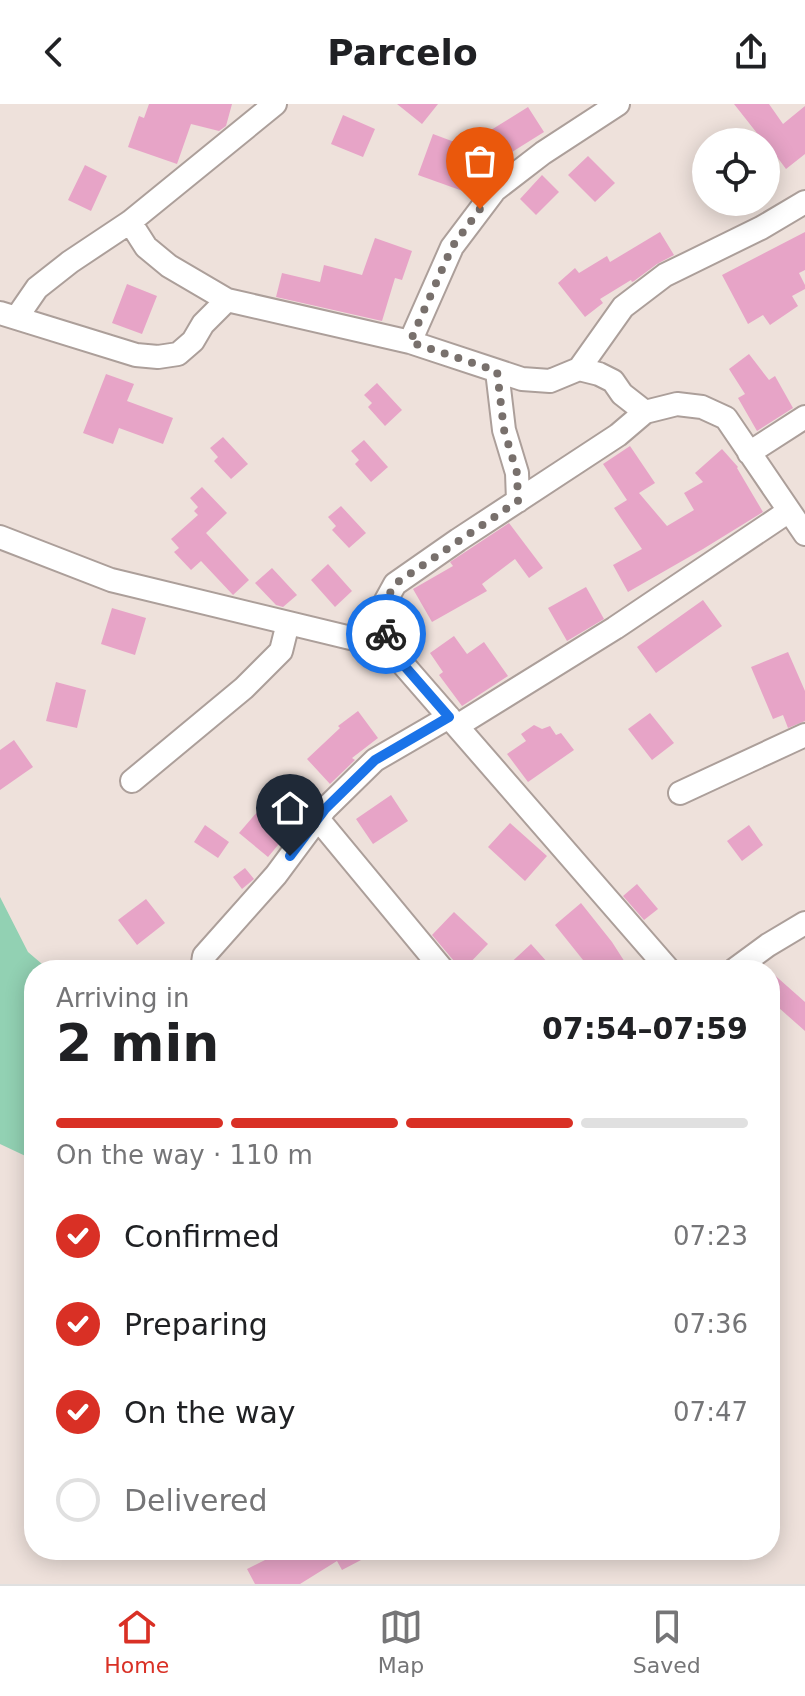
<!DOCTYPE html>
<meta charset="utf-8">
<style>
:root{--surface:#fff;--page:#f2f2f2;--text:#202124;--muted:#757577;--line:#e0e0e0;--accent:#d93025}
body{margin:0;font-family:"DejaVu Sans",sans-serif;background:var(--page);color:var(--text);height:100vh;display:flex;flex-direction:column;font-size:30px;white-space:nowrap}
*{box-sizing:border-box;margin:0}
p{font-size:26px;color:var(--muted)}
.icon{flex:none;width:44px;height:44px;fill:none;stroke:currentColor;stroke-width:2;stroke-linecap:round;stroke-linejoin:round}
.map{position:relative;flex:1;overflow:hidden}
.panel{position:absolute;left:24px;top:856px;width:756px;height:600px;display:flex;flex-direction:column;background:var(--surface);border-radius:32px;box-shadow:0 4px 20px #0003}
.panel>*{flex:none}
.buttons{position:absolute;left:692px;top:24px;display:grid;gap:16px}
.buttons a{display:grid;place-items:center;width:88px;height:88px;border-radius:50%;background:var(--surface);box-shadow:0 4px 20px #0003;font-size:40px}
.pin{position:absolute;display:grid;place-items:center;width:68px;height:68px;color:#fff;margin:-82px -34px;border-radius:50% 50% 50% 0;rotate:-45deg;box-shadow:0 0 8px #0007}
.pin .icon{rotate:45deg}
.courier{position:absolute;display:grid;place-items:center;width:80px;height:80px;margin:-40px;border:6px solid #1a73e8;border-radius:50%;background:#fff;color:#222;box-shadow:0 2px 10px #0007}
.summary em{font-style:normal;font-weight:700}
.summary div{display:flex;flex-direction:column-reverse}
.summary{display:flex;align-items:center;justify-content:space-between;height:136px;padding:0 32px}
h1{font-size:52px;font-weight:700;line-height:60px}
.bar{display:grid;grid-template-columns:repeat(4,1fr);gap:12px 8px;align-content:center;height:96px;padding:0 32px}
.bar i{height:10px;border-radius:6px;background:var(--line)}
.bar .selected{background:var(--accent)}
.bar p{grid-column:span 4}
ol{padding:0 32px;list-style:none}
li{display:flex;align-items:center;gap:24px;height:88px}
li p{margin-inline-start:auto}
li .icon{padding:8px;border-radius:50%;background:var(--accent);color:#fff;stroke-width:4}
li:last-child{color:var(--muted)}
li i{width:44px;height:44px;border:4px solid var(--line);border-radius:50%}
header{display:flex;justify-content:space-between;align-items:center;height:104px;padding:0 32px;background:var(--surface);font-size:36px;font-weight:700}
.tabs{display:flex;justify-content:space-around;align-items:center;height:112px;border-top:2px solid var(--line);background:var(--surface);font-size:22px;color:var(--muted)}
.tabs a{display:grid;justify-items:center;gap:4px}
.tabs .selected{color:var(--accent)}
.map>svg:first-child{display:block}
</style>
<header><svg class="icon" aria-label="back" viewBox="0 0 24 24"><path d="M15 5l-7 7 7 7"/></svg>Parcelo<svg class="icon" aria-label="share" viewBox="0 0 24 24"><path d="M12 15V3M7 8l5-5 5 5M5 13v7h14v-7"/></svg></header>
<div class="map">
<svg width="805" height="1480" viewBox="0 0 805 1480">
<rect width="100%" height="100%" fill="#eee1db"/>
<!-- green -->
<path fill="#92d1b3" d="M0,793l28,55 21,18h-15v190l-34,-16z"/>
<!-- building -->
<path fill="#e7a4c7" d="M149,0h83l-6,22 -7,5 -28,-7 -14,40 -49,-17 11,-31 5,2z
M397,0h41l-16,20z
M734,0h35l14,20 22,-18v48l-19,15 -20,-27h-2z
M528,3l16,25 -37,23 -16,-25z
M343,11l32,14 -12,28 -32,-13z
M433,30l59,22 -11,29 -7,10 -56,-20z
M588,52l27,27 -20,19 -27,-27z
M85,61l22,11 -16,35 -23,-11z
M542,71l17,17 -23,23 -16,-16z
M660,128l14,23 -17,9 -23,17 -2,1 -1,-2 -31,19 3,4 -18,14 -27,-34 17,-15 4,5 28,-17 3,6z
M805,128v38l-6,3 6,12v4l-13,7 6,10 -28,19 -7,-10 -15,9 -26,-49z
M375,134l37,13 -10,29 -7,-2 -13,43 -106,-24 6,-24 38,9 4,-17 38,10z
M127,180l30,12 -15,38 -30,-11z
M749,250l20,26 6,-4 18,32 -36,23 -19,-33 7,-4 -16,-25z
M106,270l28,10 -7,17 46,17 -10,26 -44,-16 -6,16 -30,-11z
M377,279l25,27 -17,16 -17,-19 4,-4 -8,-8z
M223,333l25,27 -17,15 -17,-18 4,-4 -8,-9z
M364,336l24,27 -17,15 -16,-18 4,-4 -8,-9z
M630,342l25,37 -16,10 28,33 27,-16 -10,-17 19,-11 -8,-9 27,-24 16,18 -1,1 26,44 -60,37 -75,43 -15,-27 29,-16 -28,-41 13,-8 -24,-36z
M202,383l25,26 -21,20 43,47 -16,15 -32,-34 -10,9 -17,-18 5,-4 -8,-9 27,-24 -4,-4 4,-4 -8,-9z
M341,402l25,27 -17,15 -17,-18 4,-4 -8,-9z
M509,419l34,45 -14,10 -14,-19 -33,25 5,7 -55,31 -19,-33 40,-23 -3,-4z
M328,460l24,27 -17,16 -24,-27z
M272,464l25,27 -14,12 -7,-2 -21,-22z
M586,483l18,32 -37,22 -19,-33z
M703,496l19,26 -66,47 -19,-26z
M112,504l34,10 -11,37 -34,-11z
M454,532l13,18 17,-12 24,34 -46,30 -23,-31 4,-3 -13,-19z
M788,548l17,39v30l-17,7 -5,-13 -10,4 -22,-52z
M56,578l30,8 -9,38 -31,-7z
M358,607l20,27 -26,20 3,2 -25,24 -23,-25 33,-31 -2,-2z
M650,609l24,30 -22,17 -24,-31z
M534,621l8,4 8,-3 6,9 5,-2 13,17 -46,32 -21,-28 19,-13 -5,-7z
M14,636l19,27 -33,23v-40z
M391,691l17,26 -35,23 -17,-25z
M271,692l28,24 -31,37 -29,-24z
M510,719l37,33 -22,25 -37,-34z
M205,721l24,17 -11,16 -24,-16z
M749,721l14,20 -21,16 -15,-20z
M245,764l9,11 -12,10 -9,-12z
M637,780l21,25 -14,11 -21,-24z
M146,795l19,24 -28,22 -19,-25z
M581,799l31,39 18,28h-39l-36,-45z
M454,808l34,32 -25,26h-6l-3,-9 -22,-26z
M531,840l17,19 -8,7h-37z
M770,867l35,31v29l-35,-31z
M272,1446h108l-38,20 -5,-9 -37,23h-45l-8,-15 28,-14z"/>
<g fill="none" stroke-linecap="round" stroke-linejoin="round">
<defs>
<path id="street" d="M130,118l16,25 23,19 58,34 183,42 112,37 28,2 29,-12 20,5 14,7 9,13 23,18 32,-8 25,3 24,11 79,116
M0,209l136,42 22,2 20,-3 15,-13 10,-17 24,-24
M17,213l20,-29 33,-26 60,-40 145,-118
M410,238l42,-95 43,-57 48,-37 75,-49
M579,265l44,-62 42,-32 96,-47 44,-26
M497,267l7,59 13,43 1,28
M645,308l-27,23 -160,105 -63,44 -11,20v20l4,23 281,323
M749,349l56,-36
M0,433l111,43 277,67
M457,622l158,-98 174,-117
M132,677l112,-93 37,-37 7,-28
M680,689l125,-58
M318,715l125,151
M202,866l2,-14 72,-81 49,-66 50,-49 74,-43
M734,866l34,-25 37,-22"/>
</defs>
<!-- street casing -->
<use href="#street" stroke="#ac9f9a" stroke-width="26"/>
<!-- street -->
<use href="#street" stroke="#fff" stroke-width="22"/>
</g>
<g fill="none" stroke-linecap="round" stroke-linejoin="round">
<!-- done -->
<path stroke="#78706c" stroke-width="8" stroke-dasharray="0 14.4" d="M386,530l-2,-30 11,-20 123,-83 -1,-28 -13,-43 -7,-59 -87,-29 42,-95 28,-38"/>
<!-- route -->
<path stroke="#1a73e8" stroke-width="10" d="M290,752l35,-47 50,-49 74,-43 -61,-70 -2,-13"/>
</g>
</svg>
<div class="buttons">
<a><svg class="icon" aria-label="locate" viewBox="0 0 24 24"><circle cx="12" cy="12" r="6"/><path d="M12 2v4M12 18v4M2 12h4M18 12h4"/></svg></a>
</div>
<div class="pin" style="left:480px;top:105px;background:#ea580c"><svg class="icon" aria-label="bag" viewBox="0 0 24 24"><path d="M5 8h14l-1 12H6zM9 8a3 3 0 0 1 6 0"/></svg></div>
<div class="pin" style="left:290px;top:752px;background:#1f2937"><svg class="icon" aria-label="home" viewBox="0 0 24 24"><path d="M3 11l9-7 9 7M6 9v11h12V9"/></svg></div>
<div class="courier" style="left:386px;top:530px"><svg class="icon" aria-label="bike" viewBox="0 0 24 24"><circle cx="6" cy="16" r="4"/><circle cx="18" cy="16" r="4"/><path d="M6 16l4-8h5l3 8M10 8l3 8H6M13 5h3"/></svg></div>
<section class="panel">
<div class="summary"><div><h1>2 min</h1><p>Arriving in</p></div><em>07:54–07:59</em></div>
<div class="bar"><i class="selected"></i><i class="selected"></i><i class="selected"></i><i></i><p>On the way · 110 m</p></div>
<ol>
<li><svg class="icon" aria-label="check" viewBox="0 0 24 24"><path d="M5 12l5 5 9-10"/></svg>Confirmed<p>07:23</p></li>
<li><svg class="icon" aria-label="check" viewBox="0 0 24 24"><path d="M5 12l5 5 9-10"/></svg>Preparing<p>07:36</p></li>
<li><svg class="icon" aria-label="check" viewBox="0 0 24 24"><path d="M5 12l5 5 9-10"/></svg>On the way<p>07:47</p></li>
<li><i></i>Delivered</li>
</ol>
</section>
</div>
<nav class="tabs">
<a class="selected"><svg class="icon" aria-label="home" viewBox="0 0 24 24"><path d="M3 11l9-7 9 7M6 9v11h12V9"/></svg>Home</a>
<a><svg class="icon" aria-label="map" viewBox="0 0 24 24"><path d="M3 6l6-2 6 2 6-2v14l-6 2-6-2-6 2zM9 4v14M15 6v14"/></svg>Map</a>
<a><svg class="icon" aria-label="saved" viewBox="0 0 24 24"><path d="M7 4h10v16l-5-4-5 4z"/></svg>Saved</a>
</nav>
